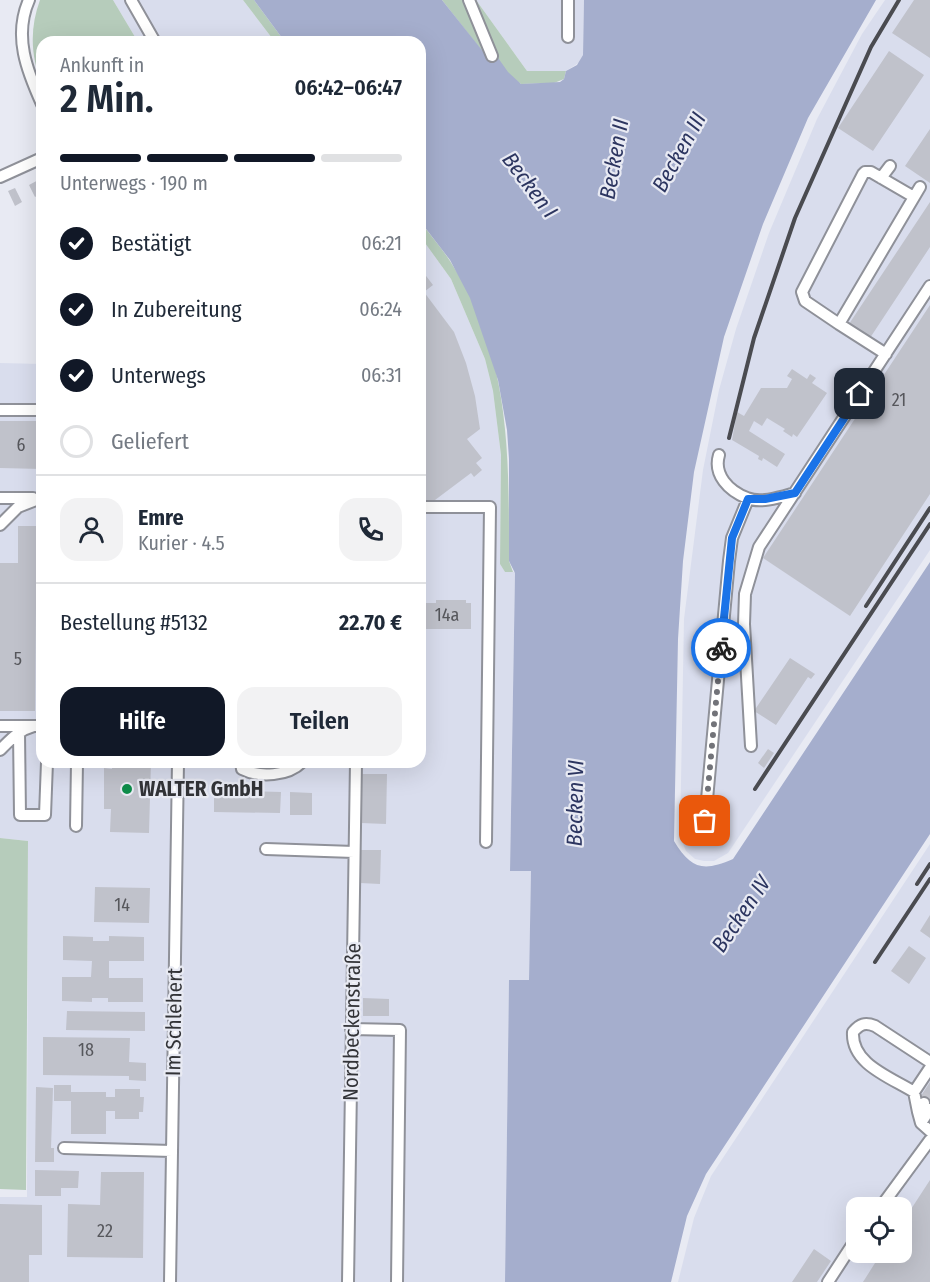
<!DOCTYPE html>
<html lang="de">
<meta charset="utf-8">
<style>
:root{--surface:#fff;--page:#f2f2f3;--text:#1f2937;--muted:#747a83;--line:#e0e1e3;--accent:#111827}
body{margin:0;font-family:"Fira Sans Condensed",sans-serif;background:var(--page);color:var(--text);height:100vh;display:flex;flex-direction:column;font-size:22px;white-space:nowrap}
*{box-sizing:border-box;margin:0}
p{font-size:20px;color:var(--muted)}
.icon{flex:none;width:33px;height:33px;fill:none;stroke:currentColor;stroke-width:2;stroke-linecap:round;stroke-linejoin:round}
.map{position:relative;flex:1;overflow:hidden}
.panel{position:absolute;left:36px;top:36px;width:390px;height:732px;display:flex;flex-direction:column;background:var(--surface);border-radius:18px;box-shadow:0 6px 24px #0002}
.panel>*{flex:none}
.tools{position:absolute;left:846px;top:1197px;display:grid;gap:12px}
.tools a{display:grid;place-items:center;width:66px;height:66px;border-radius:12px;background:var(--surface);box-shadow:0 6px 24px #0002;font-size:30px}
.pin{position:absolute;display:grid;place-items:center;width:51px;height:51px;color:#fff;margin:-26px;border-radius:12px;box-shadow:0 3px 9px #0006}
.courier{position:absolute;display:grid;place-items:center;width:60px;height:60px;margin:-30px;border:4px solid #1a73e8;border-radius:50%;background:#fff;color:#222;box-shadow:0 2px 8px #0007}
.head em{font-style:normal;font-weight:600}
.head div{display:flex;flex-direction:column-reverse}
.head{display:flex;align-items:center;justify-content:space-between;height:102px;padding:0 24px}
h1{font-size:39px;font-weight:600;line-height:45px}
.bar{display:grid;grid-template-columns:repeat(4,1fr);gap:9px 6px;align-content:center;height:72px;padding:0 24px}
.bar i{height:8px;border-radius:4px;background:var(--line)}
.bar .on{background:var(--accent)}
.bar p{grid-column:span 4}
.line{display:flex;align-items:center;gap:15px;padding:0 24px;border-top:2px solid var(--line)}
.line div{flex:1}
.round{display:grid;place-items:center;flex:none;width:63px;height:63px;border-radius:18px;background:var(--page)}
ol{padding:0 24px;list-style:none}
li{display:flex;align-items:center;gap:18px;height:66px}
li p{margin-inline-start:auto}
li .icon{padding:6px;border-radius:50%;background:var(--accent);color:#fff;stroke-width:4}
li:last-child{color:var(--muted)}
li i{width:33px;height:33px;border:3px solid var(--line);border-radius:50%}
.action{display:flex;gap:12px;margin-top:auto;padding:12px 24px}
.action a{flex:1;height:69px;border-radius:18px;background:var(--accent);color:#fff;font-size:24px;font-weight:600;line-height:69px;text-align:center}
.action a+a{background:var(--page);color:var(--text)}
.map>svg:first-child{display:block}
</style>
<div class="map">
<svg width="930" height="1282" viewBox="0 0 930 1282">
<rect width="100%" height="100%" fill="#e8eaf3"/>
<!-- built -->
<path fill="#d9dded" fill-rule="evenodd" d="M113,0h130l32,42h-137z
M476,0h108l-1,55 -3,7 -14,9h-39z
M885,0h45v550l-202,303 -14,8h-10l-9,-2 -9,-8 -6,-15 4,-217 19,-149 16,-80 17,-61 33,-96 48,-114 45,-85z
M420,236l31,43 34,80 8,32 8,64 -1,109 5,8h10l-5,298 21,1 -2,109 -20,1 -4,301h-505v-85h27l1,-356 -28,-3v-475l42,1v398h378z
M930,844v438h-252l16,-64 17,-42zM856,1208h46v44h-46z"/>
<!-- green -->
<path fill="#b6ccbb" d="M40,0h73l25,42h-96v41c-12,-27 -12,-56 -2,-83z
M243,0h11l31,42h-10z
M442,0h34l51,71h39l-2,8 -10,4 -33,1 -7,-5 -7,-7 -18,-12z
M420,221c10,14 21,26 30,40 61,93 59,195 59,300l4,11h-8l-5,-8 1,-109 -8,-64 -8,-32 -34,-80 -31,-43z
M0,838l28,3 -2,349 -26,-1z"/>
<!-- water -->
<path fill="#a5aecd" d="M254,0h188l47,59 7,-4 12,17 13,12 39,-2 4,-3 2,-8 11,-6 6,-10 1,-55h292l-68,118 -45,106 -39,113 -30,135 -11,89 -5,78 -4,202c17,28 29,31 59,18l197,-297v272l-224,340 -19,42 -16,66h-166l4,-302h20l2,-109h-21l5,-298 -6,-12v-102l-2,-29 -9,-50 -28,-82 -20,-38 -30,-39v-179h-135z"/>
<!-- building -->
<path fill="#c0c2cb" d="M914,0h16v58l-38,-25z
M889,51l35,24 -51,76 -35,-23z
M930,129v54l-25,-17z
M42,178v15l-7,4 -6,-12z
M15,188l7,14 -7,4 -7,-15z
M930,202v45l-60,91 -21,-14z
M420,268l13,17 -9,7 30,40 12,31 9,33 5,33 -13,10 15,19 -6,5 6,7 -8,7 -3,-4 -36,27h-15z
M930,305v189l-80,122 -87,-58z
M792,369l15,10 3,-5 6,4 -4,5 15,10 -30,44 -4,-3 -1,3 -9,-6 2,-2 -18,-11 -5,8 -8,-5 -5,10 36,23 -8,13 -14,-9 -1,3 -4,-2 1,-3 -27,-16 5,-28 7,4 17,-28h26l5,-9 -5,-3z
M0,421h42v48l-42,-1z
M18,526h23l-1,81h-4l-1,104h-35v-148h18z
M436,600h30v3h5v26h-45l-3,-18h3l-1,-8h11z
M790,658l25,16 -4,5 -3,-2 -32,48 -22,-14z
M768,749l6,4 -10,15 -6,-5z
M112,762h39l-2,71 -39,-1 1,-23h-7v-41l8,1z
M362,774h25l-1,50 -25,-1z
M214,790l67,2 -1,21 -66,-1z
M290,792l22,1v22h-22z
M361,850h20l-1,34 -20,-1z
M95,887l55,1 -1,35 -55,-1z
M930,915v23l-10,-7z
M63,936l30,1v4h16v-5l35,1v24h-35v17h34v24h-35v-4h-16v4l-30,-1v-24h29l1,-16 -29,-1z
M909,946l17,12 -17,26 -18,-13z
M363,998l26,1v17h-26z
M67,1011l78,1v19l-79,-1z
M43,1037l87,1 -1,24 17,1v18l-17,-1v-4l-86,-1z
M930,1082v25l-11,-8z
M54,1085h17v7h35v5h9v-8h25v8h4l-1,15h-4v7h-24v-8h-9v23h-35v-33h-17z
M36,1087l17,1 -2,60h3v14h-19z
M35,1170l44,1 -1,17h-17v8h-26z
M101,1172h43l-1,86 -76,-1 1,-53 32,1z
M930,1180v102h-67l19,-30h20v-29z
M0,1204l42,1v50h-13v27h-29z
M814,1249l17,12 -14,21h-25z"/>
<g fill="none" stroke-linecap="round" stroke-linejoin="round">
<!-- minor-tunnel -->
<path stroke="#c4c5cd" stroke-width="10" stroke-dasharray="10 5" stroke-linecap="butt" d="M924,1103l6,-10"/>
<defs>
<path id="minor" d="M29,0c-16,36 -2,71 13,104
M131,0l24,42
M469,0l23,56
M568,37v-37
M0,177l42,-19
M881,178l9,-12
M839,324l-34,-23 -3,-9 61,-118 2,-2h6l43,25
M886,354l-47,-30 81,-137
M0,410h42
M719,455c-6,20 10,36 28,43 14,6 34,-1 48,-5
M0,498h33
M420,507h70l-4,335
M0,525l18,-18 23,-9
M0,726h42
M19,732l1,83h25l2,-53
M751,746l-7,-122 1,-30 14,-47 171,-261
M0,750c11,-11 19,-20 34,-24
M241,762l1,7c18,9 46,7 60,-7
M705,821l24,-260 3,-23 16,-39
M76,826l1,-64
M266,849l88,3
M351,1029l49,1 -3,252
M914,1092l16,-24
M924,1103l-6,9 3,11 9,8
M918,1112l-4,-20c-24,-15 -63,-28 -61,-60 7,-8 12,-10 22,-6l55,36
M921,1123l9,-14
M64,1148l108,3
M880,1208l50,-68
M170,1282l8,-520
M348,1282l8,-520
M828,1282l28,-43"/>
</defs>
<!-- minor casing -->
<use href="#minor" stroke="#8f9199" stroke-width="14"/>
<!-- minor -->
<use href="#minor" stroke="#fff" stroke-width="10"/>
<!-- rail -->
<path stroke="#4a4b50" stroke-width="4" d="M729,438l25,-100 41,-120 76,-171 28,-47
M866,606l64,-98
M755,789l175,-265
M917,884l13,-20
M875,962l55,-83"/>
</g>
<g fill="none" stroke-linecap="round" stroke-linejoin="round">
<!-- done -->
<path stroke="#727379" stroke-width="6" stroke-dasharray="0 10.8" d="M705,821l16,-173"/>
<!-- route -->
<path stroke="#1a73e8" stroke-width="8" d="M721,648l11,-110 16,-39h17l30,-6 65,-99"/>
</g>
<!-- markers -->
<circle fill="#0e8d4a" stroke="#e8eaf3" stroke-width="2" cx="127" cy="789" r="6"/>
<g text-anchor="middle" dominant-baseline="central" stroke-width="4.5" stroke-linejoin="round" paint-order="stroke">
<!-- number labels -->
<g font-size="18" fill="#56575c">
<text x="899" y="400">21</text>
<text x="21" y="445">6</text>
<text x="447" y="615">14a</text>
<text x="18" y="659">5</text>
<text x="122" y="905">14</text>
<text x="86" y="1050">18</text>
<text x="105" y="1231">22</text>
</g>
<!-- poi labels -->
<g font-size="21" font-weight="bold" fill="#323337" stroke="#e8eaf3" text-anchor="start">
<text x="139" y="789">WALTER GmbH</text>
</g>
<!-- street labels -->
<g font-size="21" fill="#323337" stroke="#e8eaf3">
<text transform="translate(174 1022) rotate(-89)">Im Schlehert</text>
<text transform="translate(352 1022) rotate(-89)">Nordbeckenstraße</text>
</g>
<!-- water labels -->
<g font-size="22" font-style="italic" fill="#2c3560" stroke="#e8eaf3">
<text transform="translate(679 152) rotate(-61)">Becken III</text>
<text transform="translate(614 159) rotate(-80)">Becken II</text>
<text transform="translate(530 185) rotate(53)">Becken I</text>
<text transform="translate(575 803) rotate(-89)">Becken VI</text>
<text transform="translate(741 914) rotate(-56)">Becken IV</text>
</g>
</g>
</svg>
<div class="tools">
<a><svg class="icon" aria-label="locate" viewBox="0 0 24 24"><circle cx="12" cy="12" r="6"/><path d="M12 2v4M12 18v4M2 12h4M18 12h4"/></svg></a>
</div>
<div class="pin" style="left:705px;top:821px;background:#ea580c"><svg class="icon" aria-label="bag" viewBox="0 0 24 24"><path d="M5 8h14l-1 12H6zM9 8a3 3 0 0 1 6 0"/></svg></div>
<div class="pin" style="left:860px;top:394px;background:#1f2937"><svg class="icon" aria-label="home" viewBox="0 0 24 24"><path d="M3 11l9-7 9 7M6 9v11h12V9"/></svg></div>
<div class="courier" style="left:721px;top:648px"><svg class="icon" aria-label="bike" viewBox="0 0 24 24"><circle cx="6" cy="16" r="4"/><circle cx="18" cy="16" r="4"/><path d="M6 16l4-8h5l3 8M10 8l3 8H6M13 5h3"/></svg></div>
<section class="panel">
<div class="head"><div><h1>2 Min.</h1><p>Ankunft in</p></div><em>06:42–06:47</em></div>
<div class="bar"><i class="on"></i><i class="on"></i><i class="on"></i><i></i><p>Unterwegs · 190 m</p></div>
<ol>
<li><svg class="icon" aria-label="check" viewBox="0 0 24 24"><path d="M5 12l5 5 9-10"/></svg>Bestätigt<p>06:21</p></li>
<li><svg class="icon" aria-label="check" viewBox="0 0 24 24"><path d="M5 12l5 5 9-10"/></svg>In Zubereitung<p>06:24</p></li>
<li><svg class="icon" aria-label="check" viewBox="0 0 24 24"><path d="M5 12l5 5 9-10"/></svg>Unterwegs<p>06:31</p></li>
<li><i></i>Geliefert</li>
</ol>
<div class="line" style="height:108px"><a class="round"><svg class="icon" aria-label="person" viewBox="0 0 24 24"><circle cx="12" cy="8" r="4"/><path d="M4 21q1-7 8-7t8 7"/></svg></a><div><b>Emre</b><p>Kurier · 4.5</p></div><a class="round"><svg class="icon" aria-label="phone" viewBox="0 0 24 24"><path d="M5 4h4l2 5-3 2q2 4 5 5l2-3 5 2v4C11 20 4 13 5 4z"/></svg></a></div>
<div class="line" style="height:78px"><div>Bestellung #5132</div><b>22.70 €</b></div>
<div class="action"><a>Hilfe</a><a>Teilen</a></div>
</section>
</div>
